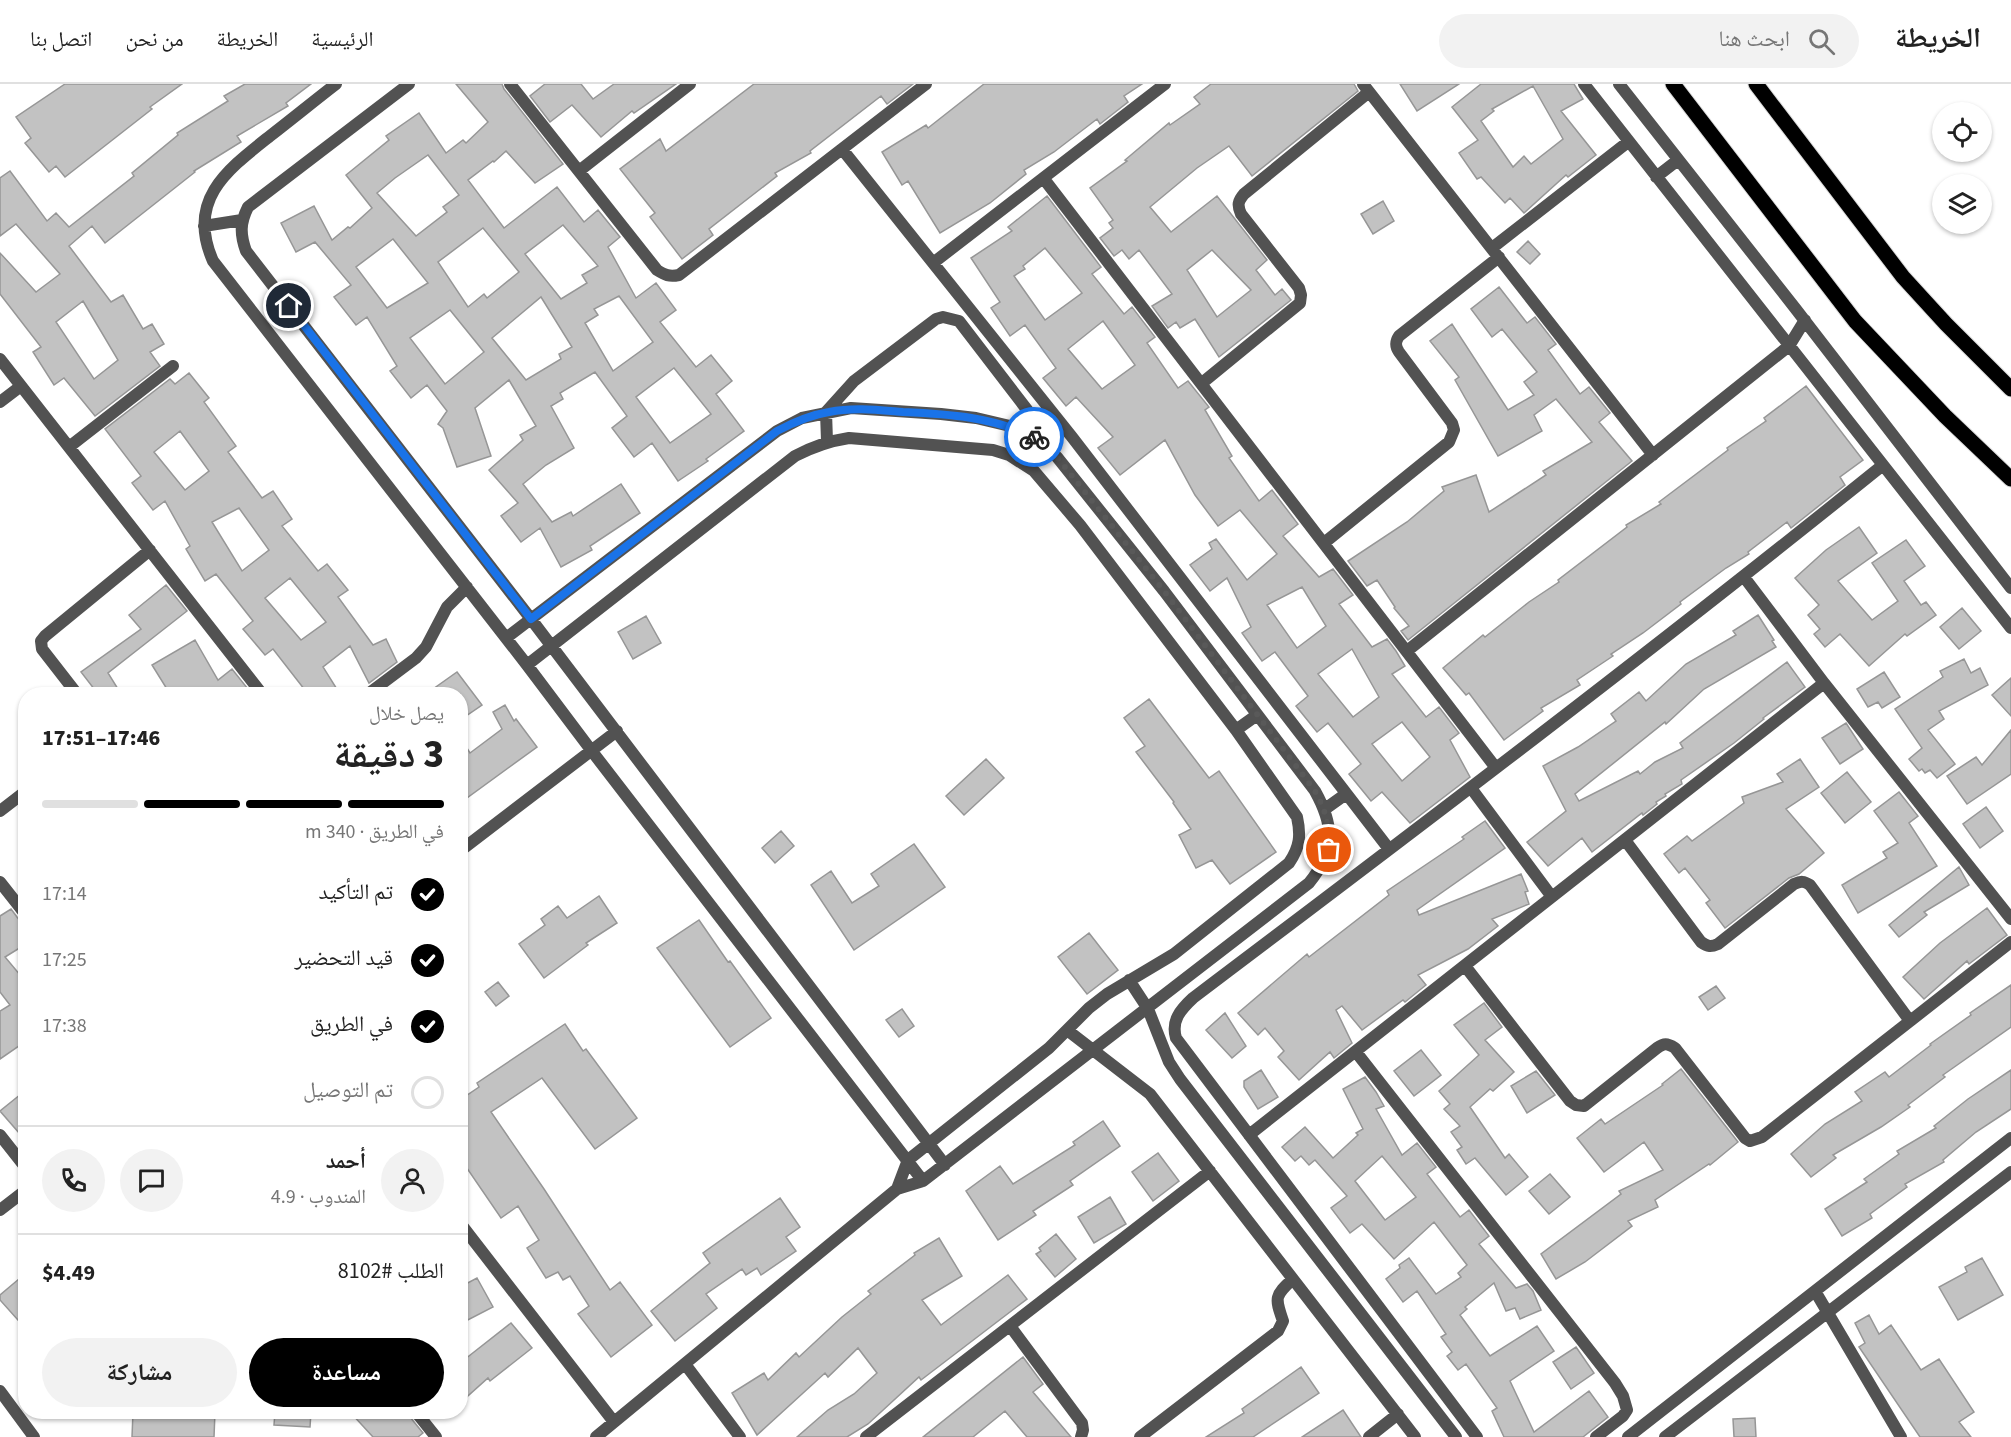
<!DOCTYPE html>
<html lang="ar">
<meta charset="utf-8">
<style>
:root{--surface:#fff;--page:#f2f2f2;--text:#222;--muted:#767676;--line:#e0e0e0;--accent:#000}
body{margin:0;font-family:"Source Sans 3","Noto Naskh Arabic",sans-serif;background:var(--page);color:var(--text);direction:rtl;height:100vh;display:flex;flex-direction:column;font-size:22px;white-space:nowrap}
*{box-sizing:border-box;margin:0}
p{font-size:20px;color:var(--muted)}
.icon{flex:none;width:33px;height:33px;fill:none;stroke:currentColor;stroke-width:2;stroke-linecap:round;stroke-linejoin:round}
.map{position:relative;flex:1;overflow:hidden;direction:ltr}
.panel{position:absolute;left:18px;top:603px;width:450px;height:732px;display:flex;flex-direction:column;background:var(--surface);border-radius:24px;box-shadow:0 2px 4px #0004;direction:rtl}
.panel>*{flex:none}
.fabs{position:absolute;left:1932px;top:18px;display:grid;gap:12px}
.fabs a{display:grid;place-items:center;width:60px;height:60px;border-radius:50%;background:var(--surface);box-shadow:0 2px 4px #0004;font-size:30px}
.pin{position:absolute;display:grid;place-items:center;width:51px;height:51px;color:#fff;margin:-26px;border:3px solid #fff;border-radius:50%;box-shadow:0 2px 6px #0007}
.courier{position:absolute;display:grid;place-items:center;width:60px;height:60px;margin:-30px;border:4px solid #1a73e8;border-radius:50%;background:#fff;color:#222;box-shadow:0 2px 8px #0007}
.head em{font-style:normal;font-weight:800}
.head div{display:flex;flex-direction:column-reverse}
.head{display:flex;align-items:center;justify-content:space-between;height:102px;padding:0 24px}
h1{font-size:39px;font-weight:800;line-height:45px}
.bar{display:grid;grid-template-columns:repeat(4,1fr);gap:9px 6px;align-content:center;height:72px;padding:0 24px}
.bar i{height:8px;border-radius:4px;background:var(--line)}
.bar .selected{background:var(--accent)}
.bar p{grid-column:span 4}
.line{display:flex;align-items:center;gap:15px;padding:0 24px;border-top:2px solid var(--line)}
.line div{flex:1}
.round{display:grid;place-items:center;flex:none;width:63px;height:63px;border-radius:32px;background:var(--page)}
ol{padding:0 24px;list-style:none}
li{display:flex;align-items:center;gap:18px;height:66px}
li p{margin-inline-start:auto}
li .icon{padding:6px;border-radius:50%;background:var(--accent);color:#fff;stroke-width:4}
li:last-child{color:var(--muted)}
li i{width:33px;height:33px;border:3px solid var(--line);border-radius:50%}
.cta{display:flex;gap:12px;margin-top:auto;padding:12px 24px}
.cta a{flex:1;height:69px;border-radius:36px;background:var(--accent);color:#fff;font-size:24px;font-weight:800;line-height:69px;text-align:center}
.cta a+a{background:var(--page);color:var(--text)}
header{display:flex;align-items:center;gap:36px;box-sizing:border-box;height:84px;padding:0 30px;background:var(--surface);border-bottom:2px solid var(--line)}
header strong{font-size:28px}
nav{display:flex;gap:33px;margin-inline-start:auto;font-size:21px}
.search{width:420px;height:54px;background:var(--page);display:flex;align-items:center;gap:15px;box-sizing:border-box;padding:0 21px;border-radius:33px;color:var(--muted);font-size:22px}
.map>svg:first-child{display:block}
</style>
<header>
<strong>الخريطة</strong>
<div class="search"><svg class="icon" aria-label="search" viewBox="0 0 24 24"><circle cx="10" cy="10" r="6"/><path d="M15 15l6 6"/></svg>ابحث هنا</div>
<nav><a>الرئيسية</a><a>الخريطة</a><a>من نحن</a><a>اتصل بنا</a></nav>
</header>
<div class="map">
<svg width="2011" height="1353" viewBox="0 0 2011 1353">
<rect width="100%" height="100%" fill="#fff"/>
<!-- building -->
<path fill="#c2c2c2" stroke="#969696" stroke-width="1.5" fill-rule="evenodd" d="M65,0h117l-32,23 2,2 -87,68 -9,-11 -7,6 -24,-29 6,-5 -15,-21z
M245,0h66l-25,19 2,3 -51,30 4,6 -47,29 1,1 -90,71 -13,-17 -23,20 42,56 12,-7 20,34 9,-5 12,20 -14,8 10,14 -65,50 -31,-38 -10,7 -21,-33 8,-5 -41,-53v-41l36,39 24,-18 -44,-50 -16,12v-58l10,-7 37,50 9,-8 13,14 65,-51 -2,-3 46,-38 -1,-2 51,-32 -4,-5zM83,217l35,59 -24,19 -38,-57z
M456,0h46l2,5 59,75 -28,19 -29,-32 -12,11 -1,-1 -25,19 36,48 53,-41 27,35 14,-12 22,27 -12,10 28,51 20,-15 20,27 -16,12 36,45 15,-12 21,26 -16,13 28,37 -38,28 2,2 -30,20 -26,-38 -18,14 -22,-29 15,-12 -32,-44 -35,21 3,6 -12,7 23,42 -28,17 -23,19 29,38 19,-10 2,4 48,-32 19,29 -50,33 2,4 -31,17 -21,-39 -19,14 -20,-26 17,-13 -29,-33 34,-30 -3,-5 16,-9 -27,-46 -34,28 16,48 -34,11 -14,-39 -5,-4 9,-13 -20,-26 -16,13 -21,-27 7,-5 -30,-49 -11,8 -22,-28 17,-12 -36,-43 -19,10 -15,-29 33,-17 18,34 16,-13 2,1 22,-20 -26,-33 43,-35 -3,-4 33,-23 27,40 17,-13 3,3 22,-21zM428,71l31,40 -16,12 4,5 -31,24 -39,-43 18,-15zM563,141l35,41 -16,9 5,8 -26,16 -36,-45zM483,144l36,44 -32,26 -3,-4 -16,13 -30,-45zM393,155l35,44 -41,25 -31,-41zM619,212l34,46 -40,29 -28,-48 13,-8 -4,-6zM541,213l31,50 -13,7 2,5 -35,21 -34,-42zM450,226l34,42 -39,32 -35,-46zM674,284l37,46 -41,29 -34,-46z
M545,0h36l12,15 21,-15h62l-42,29 -2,-2 -31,26 -29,-32 -22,17 -20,-26z
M754,0h159l-26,20 -6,-8 -71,55 1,2 -36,20 2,3 -68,53 4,6 -31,24 -32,-42 5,-4 -35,-44 40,-30 6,12z
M984,0h158l-18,12 4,6 -28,22 -3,-5 -43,33 -30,18 2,4 -36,29 -50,30 -32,-52 -6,4 -20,-33 44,-27 2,3z
M1211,0h143l4,7 -106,85 -23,-30 -32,22 -47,39 21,25 46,-36 50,64 -11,10 19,25 7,-6 9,11 -72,57 -24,-38 -15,9 -4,-6 -8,6 -16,-22 20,-12 -33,-44 -10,9 -7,-9 -8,6 -14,-18 13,-10 -4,-5 4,-3 -23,-32 37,-27 -2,-1 44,-37 1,2 30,-21 -6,-7zM1212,166l39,40 -34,27 -30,-47z
M1400,0h59l-42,27z
M1481,0h93l9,15 -22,12 35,44 -28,22 -2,-2 -42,38 -14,-15 -5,5 -24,-26 -4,2 -18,-26 19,-13 -26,-33zM1533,2l30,53 -32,25 -7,-8 -11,11 -32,-46 13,-10 -2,-2z
M1047,112l54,71 -9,7 32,40 8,-7 23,30 -8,6 31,45 10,-7 21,26 -4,3 27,46 -3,2 30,43 13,-11 26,34 -15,12 36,41 14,-8 20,26 -14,9 33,43 15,-8 9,12 9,15 -13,8 34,43 13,-10 20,26 -9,7 20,37 -60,46 -28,-31 -11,9 -22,-27 12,-10 -33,-41 -11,9 -21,-26 12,-10 -33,-44 -13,9 -20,-28 9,-6 -24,-49 -17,13 -20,-26 22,-16 -3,-6 7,-4 31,41 30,-26 -37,-44 -22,16 -23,-31 -30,-55 -45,35 -22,-27 15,-11 -37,-40 -10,9 -23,-28 13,-10 -31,-43 -15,11 -19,-28 9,-6 -29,-44 41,-27 -4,-4zM1045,164l37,45 -37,27 -31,-44 11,-7 -2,-3zM1103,237l32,44 -33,24 -34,-40zM1302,503l24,39 -29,22 -30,-43zM1352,565l27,48 -26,20 -35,-43zM1402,638l28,35 -28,24 -30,-37z
M1383,117l11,20 -21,13 -12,-20z
M1528,157l12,13 -10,10 -13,-12z
M1499,203l28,36 8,-6 21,27 -8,6 32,44 9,-7 21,26 -11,9 33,39 -224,179 -7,-9 8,-5 -15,-18 1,-1 -18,-27 -10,6 -19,-25 59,-39 37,-31 -2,-4 34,-12 13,37 57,-37 -3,-4 49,-29 -36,-43 -22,16 8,16 -44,25 -43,-76 4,-3 -29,-36 22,-17 56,86 26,-15 -10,-13 13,-10 -35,-43 -10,8 -21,-28z
M189,289l20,25 -5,4 32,44 -8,6 34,46 11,-7 19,28 -10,7 36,45 9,-7 21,26 -10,7 35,48 13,-6 11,23 -28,21 -19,-37 -27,21 17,27h-32l-35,-45 -8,6 -22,-26 10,-8 -37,-47 -11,7 -19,-32 4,-3 -25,-45 -12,9 -21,-27 9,-7 -36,-47 65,-50 5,5zM180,347l29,40 -24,19 -31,-38zM239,424l30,42 -27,21 -30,-49zM290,494l36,44 -25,18 -36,-42z
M1806,302l57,74 -23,17 5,8 -54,43 -4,-6 -39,30 1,2 -23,14 -46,34 1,2 -38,29 -32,21 2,2 -36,24 3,5 -39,23 2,3 -39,29 -35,-47 -3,2 -23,-27 40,-33 2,2 44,-35 30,-20 -1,-2 69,-53 -1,-2 35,-21 -2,-2 69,-52 -1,-2 39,-27 -2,-3z
M1859,443l18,26 -39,28 34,39 26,-19 -26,-38 34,-23 19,26 -21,15 17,24 5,-3 10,13 -29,21 -2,-2 -36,32 -29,-32 -15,13 -11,-13 6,-5 -12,-14 11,-10 -24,-27 31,-28z
M166,501l21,26 -79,62 10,16 -8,5h-12l-17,-22 60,-43 -12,-14z
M1962,524l19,23 -22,18 -19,-22z
M1758,531l16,25 -2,1 4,6 -72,42 -38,35 -1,-2 -90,72 4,7 59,-30 2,3 15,-12 28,-14 -3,-5 107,-81 18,25 -42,31 1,1 -30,24 -53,37 1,4 -17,10 1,2 -10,6 1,2 -14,11 -1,-2 -50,39 -10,-14 -34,28 -21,-24 39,-31 -23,-45 35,-19 38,-26 -5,-7 28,-22 7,9 40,-37 50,-29 -3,-4z
M646,532l15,27 -28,16 -15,-27z
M195,556l23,40 14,-11 20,25h-82l-18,-29z
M1964,575l7,14 9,-5 8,17 -49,26 5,8 -16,11 27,34 -18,14 -7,-8 -5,3 -3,-4 -3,2 -10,-12 13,-11 -27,-39 48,-32 -3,-6z
M457,588l25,33 -22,15v-26h-34z
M1884,588l16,25 -18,11 -4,-6 -10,5 -11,-18z
M2011,594v38l-19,-21z
M1149,615l60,79 10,-7 57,81 -46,32 -18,-24 -16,8 -17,-33 12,-6 -18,-26 1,-1 -38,-50 9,-6 -21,-28z
M505,621l9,16 2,-2 21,28 -77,56v-66l10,16 32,-24 -9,-17z
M1846,639l17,26 -23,15 -18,-26z
M2011,646v44l-44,30 -20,-28 29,-19 6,8z
M986,675l18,19 -40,37 -18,-19z
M1800,675l19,28 -33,22 38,44 -25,21 -10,4 -64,50 -19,-25 4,-3 -25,-32 -6,5 -15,-19 23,-18 5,5 52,-38 -2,-6 41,-15 -6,-8z
M1847,688l24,30 -26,21 -24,-30z
M1899,708l19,24 -9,7 28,43 -79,47 -16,-28 45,-27 -4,-6 15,-9 -24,-32z
M1986,723l17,24 -23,17 -17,-24z
M1485,737l20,27 -88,62 2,5 102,-41 7,17 -3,1 4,12 -37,15 6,7 -30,23 -50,26 8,10 -21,17 -2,-2 -41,30 -20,-24 -6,4 16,33 -18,15 -4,-6 -31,28 -21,-23 6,-6 -19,-23 -7,7 -20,-22 69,-59 2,3 80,-62 -2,-4 77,-52 -2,-2z
M781,747l13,15 -19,17 -13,-15z
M914,760l31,43 -91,63 -43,-65 20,-14 21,32 27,-17 -8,-12z
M1959,783l10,18 -45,27 3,3 -28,22 -10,-12z
M599,812l18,27 -31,20 2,2 -44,33 -25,-34 26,-19 -4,-6 17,-13 9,12z
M1987,824l20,27 -38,29 -2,-3 -43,38 -21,-22 37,-34z
M11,825l9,12 6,2v21l-21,13 21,25v59l-26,18v-48l10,-6 -10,-13v-76z
M699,836l29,42 2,-1 41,57 -41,29 -73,-99z
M1089,849l29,37 -31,24 -29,-37z
M498,898l11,14 -13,10 -11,-14z
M2011,901v42l-68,48 2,2 -37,28 2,2 -29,20 -48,28 3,3 -25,19 -20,-23 34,-30 37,-23 -7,-9 30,-20 4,5 42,-32 -1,-1 41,-29 -1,-2z
M1716,902l9,12 -17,12 -9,-13z
M1484,919l18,24 -17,13 29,32 -21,19 -3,-2 -20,18 35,51 4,-4 19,23 -22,18 -31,-37 -9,6 -9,-14 5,-3 -11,-15 9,-6 -16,-17 6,-5 -11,-13 40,-36 -25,-30z
M902,925l12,17 -15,11 -13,-17z
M1225,929l21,33 -14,12 -26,-28z
M565,940l18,27 3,-2 51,69 -42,31 -53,-71 -51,34 53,77 66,101 10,-8 32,43 -41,32 -33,-43 11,-8 -19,-30 -7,4 -5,-8 -12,6 -19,-30 12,-8 -21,-34 -17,12 -41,-60v-58l19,-13 -2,-4z
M1421,966l20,25 -27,21 -20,-25z
M1681,985l57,73 -28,23 -1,-1 -54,36 3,7 -30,14 4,5 -47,36 -29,17 -15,-25 80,-60 -2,-3 44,-21 -19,-28 -40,30 -27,-34 24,-19 4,5 58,-39 -1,-1z
M1261,986l17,27 -20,12 -14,-22v-6z
M2011,986v39l-35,23 -33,28 1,2 -39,22 2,3 -37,27 2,4 -30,18 -17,-27 42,-27 -3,-3 35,-25 -2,-3 39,-23 -2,-2 34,-27z
M1536,987l19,24 -28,18 -16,-27z
M1365,993l11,15 8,14 -8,3 26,46 15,-12 19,24 -9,7 33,43 9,-7 20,26 -10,8 37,44 11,-4 6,7 8,19 -21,9 -5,-11 -9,3 -12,-28 -29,24 2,2 -7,6 30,41 47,-30 17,25 -44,30 24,51 55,-41 19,26 -25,20h-79l-12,-26 5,-3 -31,-44 -8,6 -11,-14 5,-4 -11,-15 5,-3 -29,-43 -14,11 -17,-23 14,-11 -1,-3 10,-7 27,36 25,-17 -3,-4 9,-8 -33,-43 -40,37 -32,-35 -12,9 -19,-25 16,-12 -32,-36 -6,5 -8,-9 -6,5 -13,-14 23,-20 28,31 25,-23 -2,-2 7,-4 -20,-40zM1382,1072l34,41 -31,23 -30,-39z
M26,1006v51l-26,-30z
M1103,1037l17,25 -50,35 3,4 -40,26 3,4 -38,25 -32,-49 34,-25 13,18 62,-39 -2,-3z
M1158,1069l21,28 -26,20 -21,-29z
M1550,1090l20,23 -21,17 -20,-23z
M1110,1113l16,27 -32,19 -16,-26z
M780,1114l20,29 -14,10 10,14 -35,24 -4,-7 -11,7 -4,-6 -36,25 11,14 -42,33 -24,-30 59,-48 -7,-10z
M1056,1150l20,25 -21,18 -19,-23 5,-3 -2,-3z
M939,1154l23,38 -40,24 19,25 67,-50 19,24 -106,81 -2,-3 -51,47 -21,13h-50l31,-27 26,-16 23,-21 -19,-25 -30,29 -3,-4 -68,62 -25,-42 32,-20 4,7 28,-27 3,4 43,-40 29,-23 -3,-3 47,-36 -1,-2z
M1982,1174l21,37 -45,25 -19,-33 28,-15 -2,-5z
M26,1189v56l-26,-29v-5z
M477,1194l16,29 -33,17v-37z
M1869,1231l10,19 12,-9 30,45 18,-11 35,53 -15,10 12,15h-51l-61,-90 6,-4 -10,-20z
M511,1239l21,25 -42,33 -2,-3 -28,25v-40z
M1576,1263l18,26 -23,16 -18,-27z
M1023,1273l20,27 -10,8 38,45h-44l-22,-26 -32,26h-50z
M1301,1283l18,26 -66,44h-47l38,-24 -2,-4z
M1343,1326l18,27h-59z
M133,1328h82l-1,25h-82z
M275,1328h36l-1,15 -36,-2z
M350,1328h58l2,5 13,16 -5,4h-45z
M1755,1334l1,19h-22l-1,-18z"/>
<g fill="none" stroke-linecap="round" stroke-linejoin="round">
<defs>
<path id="primary" d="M1673,0l182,237 90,95 66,63
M1756,0l147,193 43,47 65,65"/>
</defs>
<!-- primary casing -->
<use href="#primary" stroke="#dbdbdb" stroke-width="17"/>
<!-- street -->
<path stroke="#525252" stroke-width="12" d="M336,0c-22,17 -44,35 -66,52 -43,34 -84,64 -57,125l314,404 64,85 332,431
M409,0l-161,123c-8,16 -8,27 -2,44l285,368 414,546
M510,0l147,186c8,5 12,7 22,5l247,-191
M1363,0l290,371
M1584,0l427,544
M1619,0l176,224 216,280
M842,65l230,288 317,412
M579,87l111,-87
M1656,93l22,-17
M1044,95l452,589
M204,142l38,-6
M1492,164l136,-106
M933,179l232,-179
M0,275l262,335
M1202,299l98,-80 1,-8 -2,-7 -58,-74c-4,-9 -3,-13 3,-20l125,-102
M0,318l21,-16
M827,357l-1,-29 28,-31 82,-62 7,-2 16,4 69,90 9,27
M69,363l104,-81
M1021,377l16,-23
M1324,459l125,-101 5,-12 -2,-7 -53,-71c-4,-6 -4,-10 0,-16l100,-79
M1744,493l80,106 187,236
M506,554l271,-207 25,-13 49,-10 90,6 35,4 34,8 27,12 20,19 107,134 151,200c20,36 20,60 -6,92l-386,298 -26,8 -301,248
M1407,567l382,-305 16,-26
M527,581l268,-209c19,-10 34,-15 54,-18l144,12 16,5 25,16 46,54 156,205 61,87c4,18 3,30 -8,46l-115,91 -67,40 -18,14 -40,40 -141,112 -11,29
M77,610l-35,-45 -1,-8 4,-5 105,-86
M368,610l48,-36 10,-11 21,-40 20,-20
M1236,646l21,-15
M1471,704l81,109
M1325,725l21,-15
M0,727l26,-20
M1625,756l76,102c7,5 10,5 17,2l76,-60c7,-3 10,-3 16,1l100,136
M460,767l157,-120
M0,798l26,33
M1465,882l105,135 6,4 8,1 73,-58c7,-5 10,-5 18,0l70,90 5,3 12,-4 249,-195
M460,888v2
M1129,896l19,29 21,53 11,17 276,358
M1067,946l83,64 265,343
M1356,968l259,331 8,13 4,14 -4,6 -27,21
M0,1051l26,33
M1249,1051l575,-452
M0,1126l26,-20
M460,1139l154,199
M1815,1207l86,146
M1010,1242l72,97 1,7 -2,7
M685,1280l55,73
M0,1307l34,46
M416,1328l20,25
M866,1353l344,-266
M1140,1353l138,-106 5,-10c-8,-23 -9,-25 10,-42
M1369,1353l29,-23
M1477,1353l-301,-399c-5,-17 4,-28 17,-40 232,-175 464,-351 690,-533
M1628,1353l383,-299
M1665,1353l346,-265"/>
<!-- primary -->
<use href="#primary" stroke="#000" stroke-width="15"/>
</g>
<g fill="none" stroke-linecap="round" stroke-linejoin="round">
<!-- done -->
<path stroke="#595959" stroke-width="6" stroke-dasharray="0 10.8" d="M1034,353l23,20 107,134 151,200c12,22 14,35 14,59"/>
<!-- route -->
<path stroke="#1a73e8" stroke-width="8" d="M289,222l242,313 246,-188c17,-9 33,-16 52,-19 25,-5 49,-2 74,0 46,2 89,5 131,25"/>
</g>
</svg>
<div class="fabs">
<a><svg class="icon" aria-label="locate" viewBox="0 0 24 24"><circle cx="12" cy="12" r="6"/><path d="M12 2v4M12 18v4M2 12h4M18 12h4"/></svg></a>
<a><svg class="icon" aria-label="layers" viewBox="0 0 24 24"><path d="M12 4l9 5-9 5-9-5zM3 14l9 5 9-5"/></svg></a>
</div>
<div class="pin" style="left:1329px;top:766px;background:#ea580c"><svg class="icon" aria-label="bag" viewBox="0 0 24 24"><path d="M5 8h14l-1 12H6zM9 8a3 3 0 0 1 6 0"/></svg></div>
<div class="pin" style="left:289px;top:222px;background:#1f2937"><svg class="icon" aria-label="home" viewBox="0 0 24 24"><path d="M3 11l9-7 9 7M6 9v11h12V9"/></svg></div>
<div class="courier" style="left:1034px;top:353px"><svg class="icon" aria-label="bike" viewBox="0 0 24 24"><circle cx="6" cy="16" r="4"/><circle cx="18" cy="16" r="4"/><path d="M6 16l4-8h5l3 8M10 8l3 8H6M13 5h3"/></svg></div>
<section class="panel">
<div class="head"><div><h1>3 دقيقة</h1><p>يصل خلال</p></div><em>17:46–17:51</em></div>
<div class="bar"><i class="selected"></i><i class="selected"></i><i class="selected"></i><i></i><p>في الطريق · 340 m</p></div>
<ol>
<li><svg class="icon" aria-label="check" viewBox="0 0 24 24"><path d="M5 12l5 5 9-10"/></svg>تم التأكيد<p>17:14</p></li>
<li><svg class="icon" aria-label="check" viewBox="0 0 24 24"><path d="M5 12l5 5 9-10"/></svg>قيد التحضير<p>17:25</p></li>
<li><svg class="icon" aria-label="check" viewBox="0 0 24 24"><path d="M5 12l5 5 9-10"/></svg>في الطريق<p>17:38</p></li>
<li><i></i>تم التوصيل</li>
</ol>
<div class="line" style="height:108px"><a class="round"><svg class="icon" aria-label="person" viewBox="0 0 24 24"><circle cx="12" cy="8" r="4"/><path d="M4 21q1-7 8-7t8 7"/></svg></a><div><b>أحمد</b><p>المندوب · 4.9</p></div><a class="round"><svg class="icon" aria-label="chat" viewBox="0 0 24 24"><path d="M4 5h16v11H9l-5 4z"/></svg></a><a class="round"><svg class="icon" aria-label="phone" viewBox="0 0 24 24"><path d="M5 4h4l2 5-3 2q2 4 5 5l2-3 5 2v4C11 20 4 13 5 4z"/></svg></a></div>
<div class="line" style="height:78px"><div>الطلب #8102</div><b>$4.49</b></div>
<div class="cta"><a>مساعدة</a><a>مشاركة</a></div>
</section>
</div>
